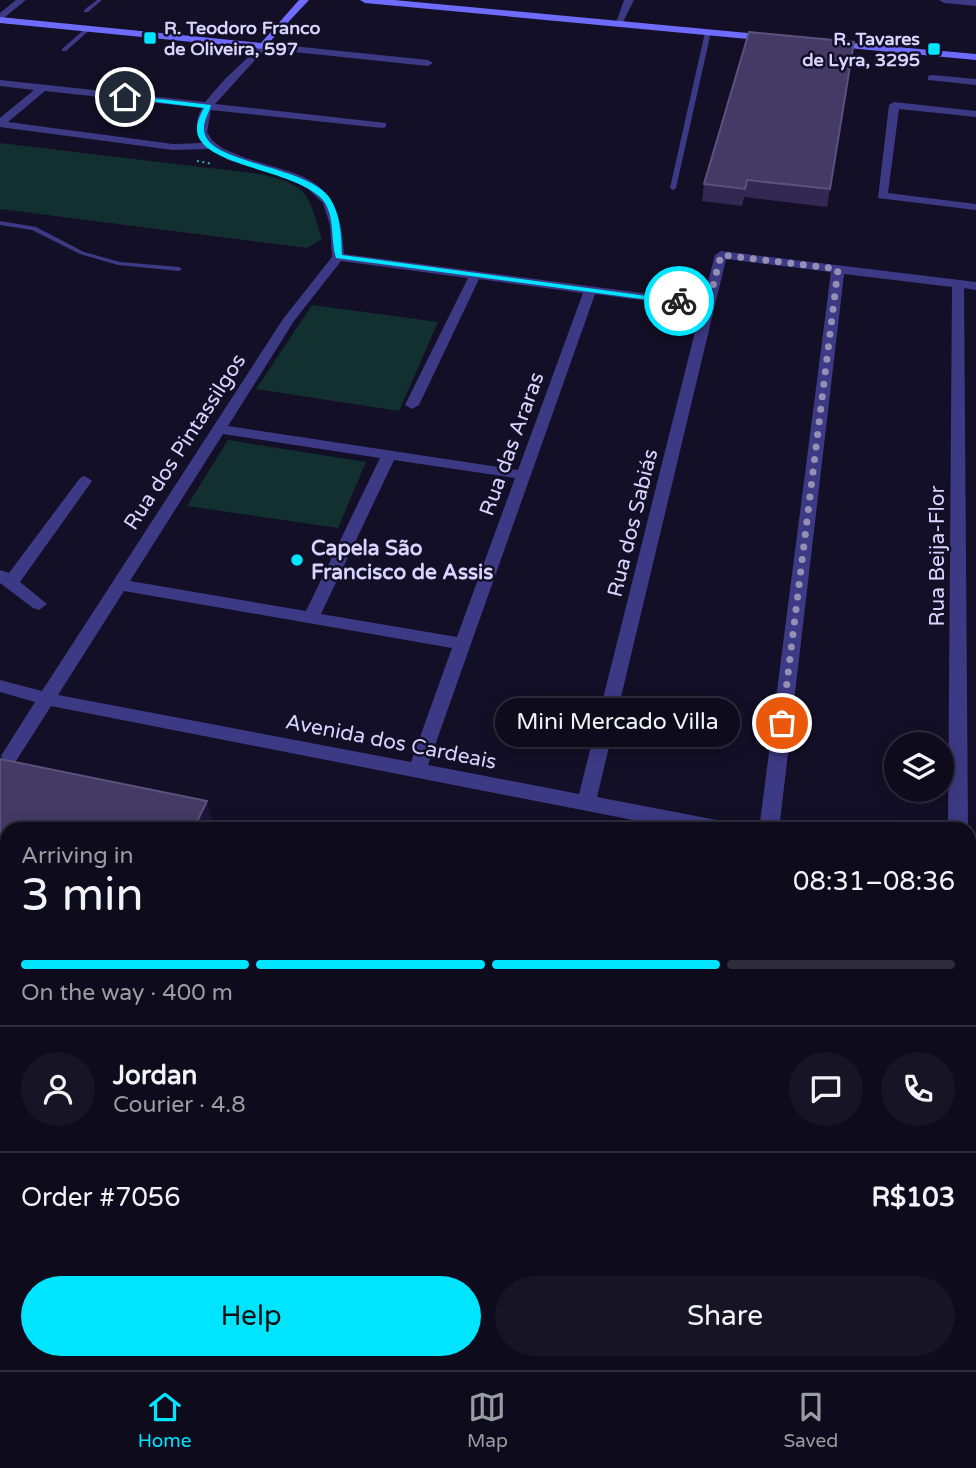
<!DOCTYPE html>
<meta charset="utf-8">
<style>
:root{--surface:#0e0b1c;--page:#171425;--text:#f1f3f6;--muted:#9b9ba3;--line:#2e2b3b;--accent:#00e5ff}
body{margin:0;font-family:"Varela Round",sans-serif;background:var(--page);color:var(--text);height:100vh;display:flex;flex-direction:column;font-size:26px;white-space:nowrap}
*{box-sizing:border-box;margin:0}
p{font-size:23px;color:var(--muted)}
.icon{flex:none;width:38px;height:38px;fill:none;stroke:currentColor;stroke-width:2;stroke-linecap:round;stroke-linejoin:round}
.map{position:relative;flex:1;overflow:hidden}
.panel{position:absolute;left:0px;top:822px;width:976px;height:548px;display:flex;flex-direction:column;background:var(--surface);border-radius:21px 21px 0 0;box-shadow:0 4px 18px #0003,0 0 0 2px var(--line)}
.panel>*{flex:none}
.tools{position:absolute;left:884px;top:732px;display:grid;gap:14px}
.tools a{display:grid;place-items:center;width:70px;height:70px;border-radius:50%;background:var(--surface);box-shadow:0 4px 18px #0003,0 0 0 2px var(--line);font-size:35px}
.pin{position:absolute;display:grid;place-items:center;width:60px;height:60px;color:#fff;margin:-30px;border:4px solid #fff;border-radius:50%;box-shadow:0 2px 7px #0007}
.courier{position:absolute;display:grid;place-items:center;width:70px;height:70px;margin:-35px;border:5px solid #00e5ff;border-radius:50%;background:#fff;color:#222;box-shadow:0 2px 9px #0007}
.bubble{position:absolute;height:49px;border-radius:24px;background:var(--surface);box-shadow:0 4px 18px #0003,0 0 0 2px var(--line);font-size:23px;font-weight:600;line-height:49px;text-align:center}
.summary em{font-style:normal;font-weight:600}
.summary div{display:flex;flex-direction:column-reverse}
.summary{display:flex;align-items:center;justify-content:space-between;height:119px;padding:0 21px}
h1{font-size:46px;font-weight:600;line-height:52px}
.bar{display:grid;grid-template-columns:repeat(4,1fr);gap:10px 7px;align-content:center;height:84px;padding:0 21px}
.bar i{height:9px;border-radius:5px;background:var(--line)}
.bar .current{background:var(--accent)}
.bar p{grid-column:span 4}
.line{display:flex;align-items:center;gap:18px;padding:0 21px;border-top:2px solid var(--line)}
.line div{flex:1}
.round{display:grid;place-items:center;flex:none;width:74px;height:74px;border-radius:37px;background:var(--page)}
.action{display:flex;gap:14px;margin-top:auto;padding:14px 21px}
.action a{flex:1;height:80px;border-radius:42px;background:var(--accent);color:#111;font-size:28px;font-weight:600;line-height:80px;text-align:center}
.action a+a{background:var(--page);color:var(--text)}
.menu{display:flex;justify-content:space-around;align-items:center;height:98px;border-top:2px solid var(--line);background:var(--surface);font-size:19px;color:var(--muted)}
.menu a{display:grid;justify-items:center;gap:4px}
.menu .current{color:var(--accent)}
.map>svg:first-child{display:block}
</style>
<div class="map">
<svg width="976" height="1370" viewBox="0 0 976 1370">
<rect width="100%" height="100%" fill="#130f26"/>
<!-- green -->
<path fill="#12302f" d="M0,143l260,31c51,12 47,19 62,65l-15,9 -307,-39z
M312,305l126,17 -39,89 -143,-22z
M228,440l138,22 -28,66 -151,-22z
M0,1023l7,2v220l-7,15z"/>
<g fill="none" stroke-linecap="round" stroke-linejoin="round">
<!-- path -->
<path stroke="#2fb8b0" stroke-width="2" stroke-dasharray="2 3.5" stroke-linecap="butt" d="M197,161l16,3"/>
<!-- lane -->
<path fill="#3d3a85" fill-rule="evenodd" d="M97,0h5l-14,12h-4v-2z
M87,27l5,1 -26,23h-4v-2z
M708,30l3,2 -35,156 -3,2 -3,-2 35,-156z
M0,221l36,6 48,25 36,10 59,5 3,2 -3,2 -61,-6 -38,-11 -48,-24 -32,-5z"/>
<!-- street -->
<path fill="#3d3a85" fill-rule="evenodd" d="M16,0h10l-26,21v-8z
M624,0h10l-13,26h-6z
M939,0h37v6l-32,-3z
M263,43l165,17 5,3 -5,3 -163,-17 -50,55 171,19v4l-4,1 -171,-18 -4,22 5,8 10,8c65,32 118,13 122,106l359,47 12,-46 6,-4 255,31v8l-12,-2 4,542h-20l4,-543 -108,-13 -65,556h-20l72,-558 -105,-13 -129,538 130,25 7,3 2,5h-52l-633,-124 -35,55h-12l-3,-5 34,-54 -35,-10v-12l42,11 241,-372 49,-62 -2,-32 -7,-22 -16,-15 -19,-10 -60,-18 -18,-11 -37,1 -173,-23v-9l34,-28 -34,-4v-6l205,22 20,-23zM45,91l157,17c-7,13 -7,22 1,35l-30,1 -165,-22zM341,261l127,17 -63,127 7,4 7,-4 60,-126 104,14 -65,177 -290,-44 66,-105zM595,294l106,14 -122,486 -151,-29zM223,434l157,24 -74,153 -176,-30zM394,460l121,18 -58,159 -136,-23zM124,591l328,57 -41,114 -353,-67z
M932,75l44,4v6l-48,-5v-4z
M894,102l82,9v6l-77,-8 -11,84 88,11v6l-98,-12 11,-93z
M85,476l7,5 -72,101 27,22 -8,6 -6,-2 -33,-25v-13l9,3 71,-95z
M970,1045l6,2v20l-6,-2z
M970,1264l6,2v24l-6,-2z
M939,1363h26v7h-26z"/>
<!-- secondary -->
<path fill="#6f6bff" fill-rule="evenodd" d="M299,0h10l-46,49 -263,-26v-6l261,26z
M360,0h34l376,35 5,3 -5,3 -405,-38z
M830,41l146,13v6l-149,-14 -2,-2z
M970,868l6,1v16l-6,-1z
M689,1363h26l-1,7h-26z"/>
</g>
<!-- wall -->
<path fill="#312854" d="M749,32l81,157 -3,18 -83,-10 -2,9 -40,-5 2,-17z
M0,759l212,60 -205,11v112l-7,-1z"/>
<!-- shaded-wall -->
<path fill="#1d163a" d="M207,801l5,18 -6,11h-13z"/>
<!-- building -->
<path fill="#433a66" stroke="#5a527e" stroke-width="2" d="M749,32l105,10 -24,147 -83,-9 -2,9 -41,-5z
M0,759l207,42 -14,29h-186v97l-7,-2z
M166,1363h459l-1,7h-461z"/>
<!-- route -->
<path fill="#00e5ff" d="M125,95l86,10c-2,9 -10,18 -6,30 9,28 102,32 124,62 12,17 12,38 13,58l342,46 -5,3 -343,-46c-6,-19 0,-46 -16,-61 -28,-26 -107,-31 -121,-59 -5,-10 0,-21 5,-30l-81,-10z"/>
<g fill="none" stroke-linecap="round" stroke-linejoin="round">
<!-- done -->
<path stroke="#948fb3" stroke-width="7" stroke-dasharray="0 12.6" d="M679,301l29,4 13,-50 117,14 -56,454"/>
</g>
<!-- markers -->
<g fill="#00e5ff" stroke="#130f26" stroke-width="2.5">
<rect x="143" y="31" width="14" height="14" rx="3.5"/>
<rect x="927" y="42" width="14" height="14" rx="3.5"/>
<circle cx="297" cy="560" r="7"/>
</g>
<g text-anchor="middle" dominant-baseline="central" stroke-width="5" stroke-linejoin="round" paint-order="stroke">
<!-- far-poi labels -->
<g font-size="18" font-weight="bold" fill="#d9d4ff" stroke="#130f26" text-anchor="start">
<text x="164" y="28">R. Teodoro Franco<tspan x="164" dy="21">de Oliveira, 597</tspan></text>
<text x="920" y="39" text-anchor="end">R. Tavares<tspan x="920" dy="21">de Lyra, 3295</tspan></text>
</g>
<!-- street labels -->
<g font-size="21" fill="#d9d4ff" stroke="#130f26">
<text transform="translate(185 442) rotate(-57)">Rua dos Pintassilgos</text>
<text transform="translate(512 444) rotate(-70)">Rua das Araras</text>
<text transform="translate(633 523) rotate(-76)">Rua dos Sabiás</text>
<text transform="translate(937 556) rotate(-90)">Rua Beija-Flor</text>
<text transform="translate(391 742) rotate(11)">Avenida dos Cardeais</text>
</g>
<!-- poi labels -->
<g font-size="21" font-weight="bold" fill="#d9d4ff" stroke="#130f26" text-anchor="start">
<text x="311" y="548">Capela São<tspan x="311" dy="24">Francisco de Assis</tspan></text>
</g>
</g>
</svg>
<div class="tools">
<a><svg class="icon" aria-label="layers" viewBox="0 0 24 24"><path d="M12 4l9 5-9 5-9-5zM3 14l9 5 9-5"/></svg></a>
</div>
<div class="pin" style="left:782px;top:723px;background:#ea580c"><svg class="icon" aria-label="bag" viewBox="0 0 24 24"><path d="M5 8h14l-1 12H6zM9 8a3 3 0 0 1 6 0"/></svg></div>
<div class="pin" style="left:125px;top:97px;background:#1f2937"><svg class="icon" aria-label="home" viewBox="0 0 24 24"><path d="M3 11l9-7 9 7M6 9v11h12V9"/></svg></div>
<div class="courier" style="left:679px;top:301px"><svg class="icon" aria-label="bike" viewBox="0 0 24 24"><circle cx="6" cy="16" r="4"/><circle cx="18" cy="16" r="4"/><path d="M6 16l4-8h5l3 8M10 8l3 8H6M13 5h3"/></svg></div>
<div class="bubble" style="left:495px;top:698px;width:245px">Mini Mercado Villa</div>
<section class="panel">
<div class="summary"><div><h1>3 min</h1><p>Arriving in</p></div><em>08:31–08:36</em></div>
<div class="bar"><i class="current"></i><i class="current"></i><i class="current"></i><i></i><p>On the way · 400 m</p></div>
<div class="line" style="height:126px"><a class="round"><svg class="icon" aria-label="person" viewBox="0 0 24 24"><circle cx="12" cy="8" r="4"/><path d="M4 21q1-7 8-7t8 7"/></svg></a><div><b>Jordan</b><p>Courier · 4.8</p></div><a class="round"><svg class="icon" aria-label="chat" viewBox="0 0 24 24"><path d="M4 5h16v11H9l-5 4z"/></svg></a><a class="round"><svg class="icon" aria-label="phone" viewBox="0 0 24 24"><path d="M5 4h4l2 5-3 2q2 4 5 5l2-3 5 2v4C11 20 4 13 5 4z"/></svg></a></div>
<div class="line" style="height:91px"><div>Order #7056</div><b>R$103</b></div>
<div class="action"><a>Help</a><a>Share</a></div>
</section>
</div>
<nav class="menu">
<a class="current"><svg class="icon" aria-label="home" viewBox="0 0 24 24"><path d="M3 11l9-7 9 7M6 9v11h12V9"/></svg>Home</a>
<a><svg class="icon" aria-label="map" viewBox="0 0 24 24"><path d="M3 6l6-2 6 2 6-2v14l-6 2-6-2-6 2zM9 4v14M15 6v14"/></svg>Map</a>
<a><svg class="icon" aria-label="saved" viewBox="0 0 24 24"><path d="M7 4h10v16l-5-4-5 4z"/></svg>Saved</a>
</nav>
